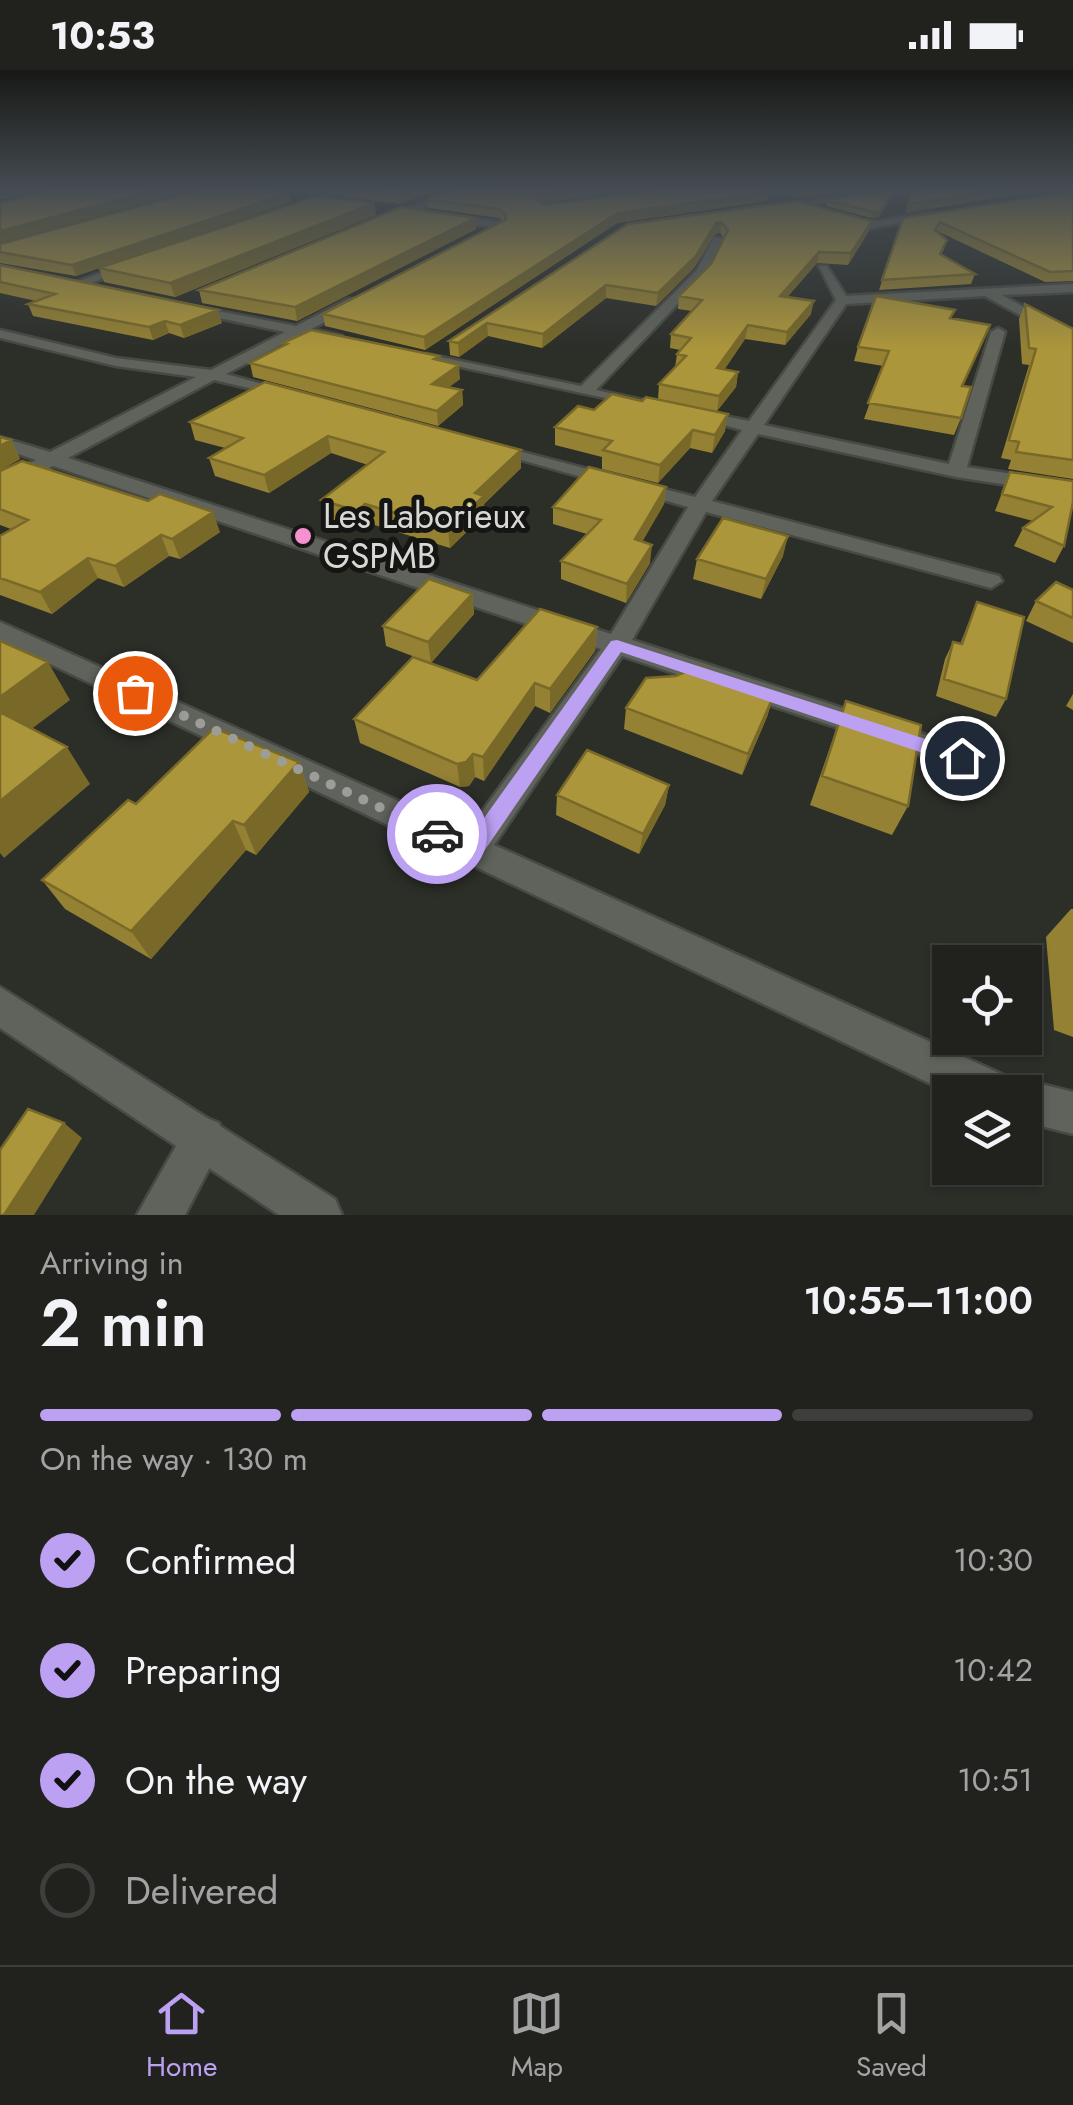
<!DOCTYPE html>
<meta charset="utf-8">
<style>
:root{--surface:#21221e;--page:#2d2f2b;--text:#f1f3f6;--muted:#a2a4a4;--line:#3e3f3c;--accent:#bca0f2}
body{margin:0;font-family:Jost,sans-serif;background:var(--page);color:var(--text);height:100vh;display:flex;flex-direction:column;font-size:38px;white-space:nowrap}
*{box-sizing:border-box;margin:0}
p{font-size:32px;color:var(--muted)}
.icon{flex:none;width:55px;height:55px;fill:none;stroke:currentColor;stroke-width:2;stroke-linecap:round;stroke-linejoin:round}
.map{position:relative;height:1145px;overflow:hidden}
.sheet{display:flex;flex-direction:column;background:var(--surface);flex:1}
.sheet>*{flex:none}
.buttons{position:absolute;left:932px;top:875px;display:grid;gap:20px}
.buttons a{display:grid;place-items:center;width:110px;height:110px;border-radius:0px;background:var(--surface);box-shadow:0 2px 8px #0004,0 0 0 2px var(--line);font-size:50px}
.pin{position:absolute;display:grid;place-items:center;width:85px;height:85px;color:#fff;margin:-42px;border:5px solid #fff;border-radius:50%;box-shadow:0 2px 10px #0007}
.courier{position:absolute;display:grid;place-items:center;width:100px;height:100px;margin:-50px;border:8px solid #bca0f2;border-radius:50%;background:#fff;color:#222;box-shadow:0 2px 12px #0007}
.overview em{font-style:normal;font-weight:600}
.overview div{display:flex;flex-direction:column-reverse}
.overview{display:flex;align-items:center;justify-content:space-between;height:170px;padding:0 40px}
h1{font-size:65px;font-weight:600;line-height:75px}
.bar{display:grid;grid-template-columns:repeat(4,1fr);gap:15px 10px;align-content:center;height:120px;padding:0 40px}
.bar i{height:12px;border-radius:8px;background:var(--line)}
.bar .active{background:var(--accent)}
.bar p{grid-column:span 4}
ol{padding:0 40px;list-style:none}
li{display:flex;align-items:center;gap:30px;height:110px}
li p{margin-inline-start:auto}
li .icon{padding:10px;border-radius:50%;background:var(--accent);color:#111;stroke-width:4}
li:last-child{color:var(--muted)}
li i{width:55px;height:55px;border:5px solid var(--line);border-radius:50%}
.status{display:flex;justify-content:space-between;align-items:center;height:70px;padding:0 50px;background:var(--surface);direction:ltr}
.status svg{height:28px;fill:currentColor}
.menu{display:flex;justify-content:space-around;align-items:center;height:140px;border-top:2px solid var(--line);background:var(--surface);font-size:28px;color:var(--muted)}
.menu a{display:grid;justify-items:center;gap:5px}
.menu .active{color:var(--accent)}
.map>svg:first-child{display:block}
</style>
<div class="status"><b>10:53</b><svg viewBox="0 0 49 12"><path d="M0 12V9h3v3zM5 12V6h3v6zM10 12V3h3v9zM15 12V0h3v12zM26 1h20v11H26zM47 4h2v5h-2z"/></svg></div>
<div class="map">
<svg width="1073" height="1145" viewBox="0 0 1073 1145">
<rect width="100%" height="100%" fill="#2c2e28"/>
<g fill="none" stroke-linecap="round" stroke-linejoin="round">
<defs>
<path id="minor" d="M340,119h13l-56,21 -8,-2z
M458,119h12l-86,34 -9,-2z
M886,119h23l-137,22 -5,-3z
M934,142l3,5 -66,11 -36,-9 5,-3 31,6z
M445,145l54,7 5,3 -5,3 -57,-8z
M714,167l9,2 -17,35 -110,116 51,11v6l-228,-49 7,-4 155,32 116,-116z
M130,192l10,2 -59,23 -10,-3z
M819,196h8l19,30 227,-12v8l-71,3 71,39v10l-88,-48 -139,8 -82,121 185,39 42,-132 7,-4 7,4 -38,135 106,16v12l-117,-18 -198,-43 -46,67 287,75 3,5 -11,7 -285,-76 -74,128 340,110 5,8 -5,8 -10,3 -340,-113 -128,189 514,232 3,9 14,-6 48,12v42l-48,-12v-30l-75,1 -950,-453v-18l467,210 134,-183 -548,-183 -53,26v-14l36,-18 -36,-12v-11l50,15 146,-75 -80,-11 -116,-28v-8l116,28 95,12 74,-38 -104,-22v-6l115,22 52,-27h10v6l-47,24 31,7v6l-42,-7 -74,39 65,18v6l-77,-18 -146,78 543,176 77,-127 -209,-59 9,-5 207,54 47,-67 -55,-15 8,-5 54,11 87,-121z
M204,1047l15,6 6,15 -40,77h-48l52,-92z"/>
<path id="secondary" d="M0,917l335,212 7,16h-63l-279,-187z"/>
</defs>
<!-- minor casing -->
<use href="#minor" stroke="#474944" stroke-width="5"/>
<!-- secondary casing -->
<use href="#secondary" stroke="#474944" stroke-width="5"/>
<!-- minor -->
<use href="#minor" fill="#60635b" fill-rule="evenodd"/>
<!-- secondary -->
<use href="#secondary" fill="#60635b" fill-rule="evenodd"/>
</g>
<!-- wall -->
<path fill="#948133" d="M275,119h60l-18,4z
M343,119h102l-11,1 -34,14 -56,-7z
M771,119h102l-77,8z
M894,120l-1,5 -14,22 -8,1 -45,-12 1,-6z
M1073,121v90l-28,1 -108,-51 7,18 -3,6 34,19 -4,10 -92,6 24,-72z
M427,129l118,6 223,-4 -151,22 -192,127 -100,-24 -2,-12 179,-93 -2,-3 -72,-10z
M291,132l-215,74 -76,-13v-19z
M374,133l2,12 -201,82 -71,-15 -5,-14z
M475,148l1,11 -179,92 -95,-18 -3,-13z
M872,151l-3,10 -21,34 -31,-2 -30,34 24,17 -26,31 -40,-6 -21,31 14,2 -2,15 -19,24 8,20 -13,22 -22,-5 -32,35 -56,-14v-12l-47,-12v-18l39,-17 64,-11 1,-15 16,-16 2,-14 3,-4 -10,-2 1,-14 21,-23 -14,-2 1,-13 32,-32 13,-26 -4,-5 -5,1 -21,34 -38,38 -50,-8 -64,50 -54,-12 -29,21 -9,-2 -1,-14 179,-117z
M0,195l222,58 -38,15 -15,-5 -16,7 -120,-24 -5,-12 8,-3 -36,-8z
M1025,234l48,25v150l-65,-10 3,-9 -10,-2 28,-93 -7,-1 -3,-45z
M952,249l38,6 -27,61 -2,32 -7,17 -90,-16 19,-53 -29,-5 4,-14z
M283,273l156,18 21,18 -11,8 13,3 1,15 -25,21 -185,-49 -3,-14 34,-18z
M265,312l256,86 -37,36 1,10 -35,34 -82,-25 -8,7 -35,-11 -4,-19 47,-35 -37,-12 -62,40 -54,-17 -6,-18 16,-10 -30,-8 -5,-18z
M0,367l11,3 9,19 -16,9 1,1 215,63 -40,27 -11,-3 -45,31 -26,-9 -46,36 -52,-19v-59l11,-7 -11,-4z
M1010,402l63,9 -9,65 -9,17 -41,-17 9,-18 10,-7 -38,-10z
M666,417l-2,17 -22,38 8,21 -24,40 -65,-24v-18l26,-27 -34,-10v-17z
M783,486l-22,43 -68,-20 4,-20z
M1073,520v53l-47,-22 10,-20z
M472,524l2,20 -43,49 -45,-17 -3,-20z
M977,532l29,97 -10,18 -60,-21 9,-37 8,-17 7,2z
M597,557l-2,24 -45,62 -15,-7 -51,75 -9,-4 -6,9 -9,1 -100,-44 -6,-24 123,-39z
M1073,624v16l-7,-4z
M773,627l-6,20 -25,58 -118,-46 2,-21z
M846,631l62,105 -16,29 -82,-30z
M299,692l10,30 -53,63 -10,-5 -95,109 -86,-50 -23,-29 94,-76z
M669,715l-4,20 -26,49 -83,-39 1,-20z
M1071,839h2v128l-19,-7 -8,-93z"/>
<!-- shaded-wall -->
<path fill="#786929" d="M4,119h41l-45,11v-10z
M159,119h36l-195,54v-12z
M316,119h19l-18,4z
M414,119h31l-11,1 -34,14 -1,-9z
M581,119h63l-106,15 -3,-5 3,-4z
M798,119h75l-77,8z
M1002,119h47l-143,24 2,-9z
M894,120l-1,5 -14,22 -8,1 2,-6z
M770,122l-2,9 -151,22 -192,127 -1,-13 194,-124z
M289,123l2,9 -215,74 -4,-11z
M374,133l2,12 -201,82 -5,-14z
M475,148l1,11 -179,92 -2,-14z
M872,151l-3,10 -21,34 3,-12z
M721,152l-1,11 -5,1 -21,34 -38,38 2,-13 58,-70z
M819,182l-2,11 -40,46 3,-13z
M606,215v13l-64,50 1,-14z
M814,231l-3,13 -26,31 2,-13z
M218,240l4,13 -38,15 -4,-13z
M165,251l4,12 -16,7 -4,-13z
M487,253l1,13 -29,21 -1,-14z
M748,255l-3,14 -30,44 2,-15z
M459,295l1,14 -26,19 -2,-14z
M738,302l-2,15 -19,24 2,-15z
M462,320l1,15 -25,21 -1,-15z
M728,344l-3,17 -13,22 3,-18z
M693,360l-3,18 -32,35 2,-18z
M328,366l3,17 -62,40 -5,-18z
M11,370l9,19 -16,9 2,3 -6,4v-29z
M521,380v18l-37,36 1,10 -35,34 -2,-19 27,-36z
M666,417l-2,17 -31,53 2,-18z
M365,434l3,19 -8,7 -3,-19z
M213,442l7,20 -40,27 -8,-20z
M161,465l8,21 -45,31 -9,-21z
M788,466l-5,20 -22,43 5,-20z
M652,475l-2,18 -24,40 1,-19z
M88,488l10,20 -46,36 -12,-22z
M472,524l2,20 -43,49 -3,-21z
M597,557l-2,24 -45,62v-24z
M48,592l22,38 -57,43 -13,-19v-27z
M535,613v23l-51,75 -1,-24z
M773,627l-6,20 -25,58 6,-21z
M67,677l23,37 -86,74 -4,-5v-52z
M473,684l2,23 -6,9 -9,1 -3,-23z
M299,692l10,30 -53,63 -12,-30z
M669,715l-4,20 -26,49 4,-20z
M233,751l13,29 -95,109 -20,-28z
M64,1053l18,15 -48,77h-30z"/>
<!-- building -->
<path fill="#ac963b" stroke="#786929" stroke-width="2.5" d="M53,119h106l-159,42v-28z
M202,119h64l23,4 -217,72 -72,-13v-8z
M352,119h62l-15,6z
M455,119h126l-43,6 -3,4 10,6 115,-16h101l9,3 -152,21 -194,124 -101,-23 182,-94 1,-5 -7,-6 -72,-10z
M913,119h89l-94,15z
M894,120l-14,21 -7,1 -46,-12z
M1073,121v80l-23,1 -110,-50 -5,8 12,10 -7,14 35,20 -93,6 21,-62z
M317,126l57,7 -204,80 -71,-15z
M797,131l75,20 -21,32 -32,-1 -39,44 34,5 -27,31 -39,-7 -31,43 21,4 -19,24 -60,-12 27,-28 -9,-2 14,-16 -20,-4 31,-34 -23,-4 32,-32 17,-34 -7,-8 -5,1 -20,33 -38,37 -52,-8 -63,49 -56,-11 -29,20 -9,-2 179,-117z
M401,137l74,11 -180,89 -96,-17z
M0,195l218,45 -38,15 -15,-4 -16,6 -121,-23 27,-10 -55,-12z
M876,226l79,14 -5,8 40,7 -28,61 9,1 -10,31 -93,-15 21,-52 -31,-4z
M1025,234l48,25v131l-57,-8 3,-10 -10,-2 27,-91 -7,-1z
M311,260l128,26 -5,3 25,6 -27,19 30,6 -25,21 -187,-48 37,-19 -4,-1z
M265,312l256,68 -46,43 9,3 -36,33 -83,-25 -8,7 -36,-11 63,-48 -56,-16 -64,39 -55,-17 34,-20 -53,-16z
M612,324l30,7 4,-4 82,17 -13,21 -22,-5 -33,35 -57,-15 9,-9 -57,-14 23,-21 16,4z
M0,367l11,3 -11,6z
M22,391l126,40 12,-7 53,18 -41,27 -11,-4 -46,31 -27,-8 -48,34 -40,-14v-42l28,-16 -28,-11v-38z
M589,397l77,20 -31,52 17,6 -25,39 -66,-23 40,-41 -48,-13z
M1010,402l63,9v21l-9,44 -41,-18 29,-21 -50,-13z
M723,448l65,18 -22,43 -69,-20z
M429,509l43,15 -44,48 -45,-16z
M1056,512l17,8v28l-37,-17z
M977,532l47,15 -18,82 -62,-20 9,-37 9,2z
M540,539l57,18 -47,62 -15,-6 -52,74 -10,-3 -7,8 -9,2 -103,-45 59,-62 64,23z
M0,571l48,21 -48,35z
M698,596l75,31 -25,57 -122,-46 20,-30 30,-2z
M846,631l75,24 -13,81 -86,-30z
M0,642l67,35 -67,54z
M214,658l85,34 -55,63 -11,-4 -102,110 -89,-51 86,-80 8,4z
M587,680l82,35 -26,49 -86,-39z
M28,1039l36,14 -60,92h-4v-65z"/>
<!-- sky -->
<linearGradient id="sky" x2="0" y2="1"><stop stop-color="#181916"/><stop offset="0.43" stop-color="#454c53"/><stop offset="1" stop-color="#454c53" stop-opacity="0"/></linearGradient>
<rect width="1073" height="279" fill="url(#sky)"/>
<!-- route -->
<path fill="#bca0f2" d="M617,570l352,113 3,5 -10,8 -341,-114 -141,205 -8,3 -43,-20 -3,-6 3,-6 8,-3 32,14 142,-198z"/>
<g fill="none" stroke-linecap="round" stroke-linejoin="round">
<!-- done -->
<path stroke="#9c9d98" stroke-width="10" stroke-dasharray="0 18" d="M135,623l302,141"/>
</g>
<!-- markers -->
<circle fill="#f690cf" stroke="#151613" stroke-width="4" cx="303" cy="466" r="10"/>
<g text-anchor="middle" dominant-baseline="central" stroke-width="10" stroke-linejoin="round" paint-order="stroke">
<!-- poi labels -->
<g font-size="35" fill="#d8d9d5" stroke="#151613" text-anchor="start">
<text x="323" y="446">Les Laborieux<tspan x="323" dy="40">GSPMB</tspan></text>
</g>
</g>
</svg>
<div class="buttons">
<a><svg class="icon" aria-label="locate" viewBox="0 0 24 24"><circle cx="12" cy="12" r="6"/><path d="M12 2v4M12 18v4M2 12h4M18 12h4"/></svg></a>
<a><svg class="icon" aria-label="layers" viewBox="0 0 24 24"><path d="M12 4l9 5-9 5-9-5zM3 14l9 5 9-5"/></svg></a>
</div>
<div class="pin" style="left:135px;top:623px;background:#ea580c"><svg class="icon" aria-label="bag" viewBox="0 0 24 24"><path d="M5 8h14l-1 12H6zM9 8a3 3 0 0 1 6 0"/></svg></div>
<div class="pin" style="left:962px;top:688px;background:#1f2937"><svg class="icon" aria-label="home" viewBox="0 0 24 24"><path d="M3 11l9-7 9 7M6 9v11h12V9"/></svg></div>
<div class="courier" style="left:437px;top:764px"><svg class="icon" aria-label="car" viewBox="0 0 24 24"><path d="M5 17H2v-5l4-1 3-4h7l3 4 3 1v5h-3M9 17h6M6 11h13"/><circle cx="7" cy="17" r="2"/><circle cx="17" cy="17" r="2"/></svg></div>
</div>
<section class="sheet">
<div class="overview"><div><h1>2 min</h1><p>Arriving in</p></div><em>10:55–11:00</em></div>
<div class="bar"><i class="active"></i><i class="active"></i><i class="active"></i><i></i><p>On the way · 130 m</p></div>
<ol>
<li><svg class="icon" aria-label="check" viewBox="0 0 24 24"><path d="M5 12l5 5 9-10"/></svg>Confirmed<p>10:30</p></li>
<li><svg class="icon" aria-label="check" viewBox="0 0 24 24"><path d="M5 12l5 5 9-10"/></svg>Preparing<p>10:42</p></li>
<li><svg class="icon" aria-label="check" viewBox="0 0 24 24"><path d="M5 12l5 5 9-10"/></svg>On the way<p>10:51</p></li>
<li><i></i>Delivered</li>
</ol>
</section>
<nav class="menu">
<a class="active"><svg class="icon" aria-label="home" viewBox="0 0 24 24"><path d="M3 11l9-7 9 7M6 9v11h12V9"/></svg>Home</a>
<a><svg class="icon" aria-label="map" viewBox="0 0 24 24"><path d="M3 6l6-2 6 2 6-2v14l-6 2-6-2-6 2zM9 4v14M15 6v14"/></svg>Map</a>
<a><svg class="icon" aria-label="saved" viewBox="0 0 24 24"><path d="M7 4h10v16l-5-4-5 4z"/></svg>Saved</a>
</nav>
